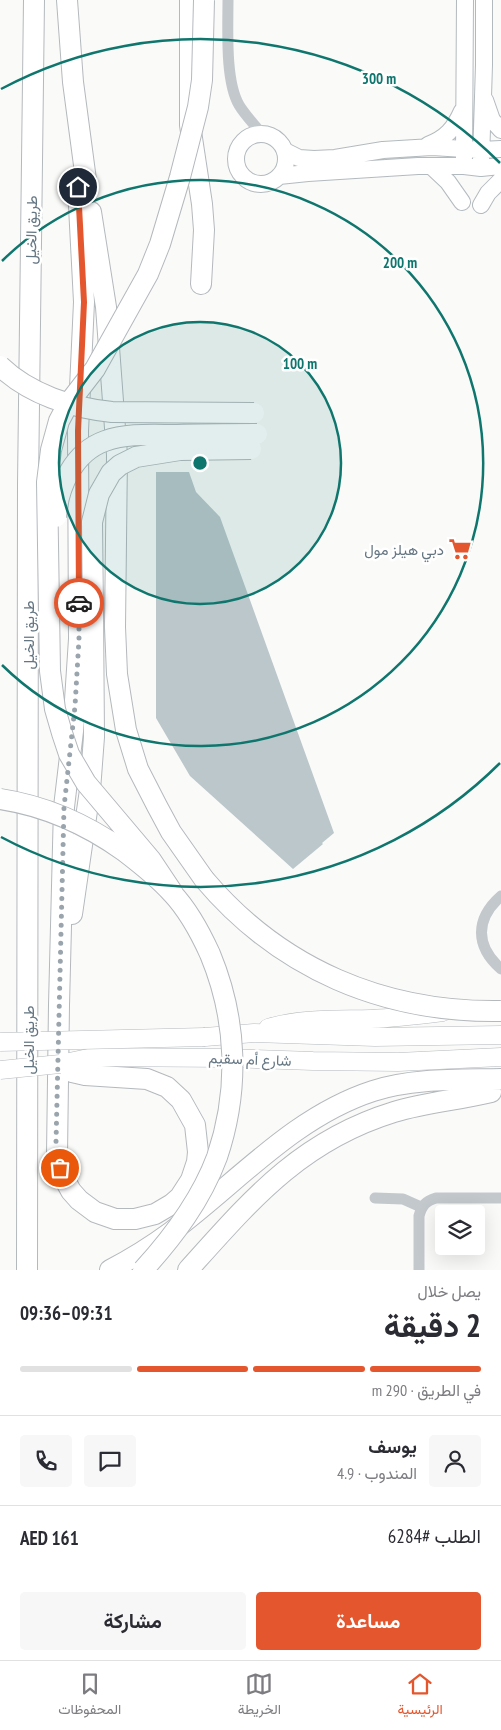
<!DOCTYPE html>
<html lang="ar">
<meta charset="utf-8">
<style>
:root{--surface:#fff;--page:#f7f7f7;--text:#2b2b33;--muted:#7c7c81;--line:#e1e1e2;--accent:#e4572e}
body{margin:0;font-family:"PT Sans Narrow",Vazirmatn,sans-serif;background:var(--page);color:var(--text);direction:rtl;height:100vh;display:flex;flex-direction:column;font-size:19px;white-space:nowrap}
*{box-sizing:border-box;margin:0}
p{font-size:16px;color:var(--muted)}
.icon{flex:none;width:28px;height:28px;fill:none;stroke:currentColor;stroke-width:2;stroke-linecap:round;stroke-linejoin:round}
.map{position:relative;height:1270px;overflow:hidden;direction:ltr}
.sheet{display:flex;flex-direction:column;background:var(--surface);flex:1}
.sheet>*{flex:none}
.buttons{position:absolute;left:435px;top:1205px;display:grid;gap:10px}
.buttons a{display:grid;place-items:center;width:50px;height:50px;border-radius:5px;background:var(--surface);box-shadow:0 5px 20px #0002;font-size:25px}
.pin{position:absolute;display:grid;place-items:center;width:42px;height:42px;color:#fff;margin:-21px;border:2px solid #fff;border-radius:50%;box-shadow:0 1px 5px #0007}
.courier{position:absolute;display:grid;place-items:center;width:50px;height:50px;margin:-25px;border:4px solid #e4572e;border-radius:50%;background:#fff;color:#222;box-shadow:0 1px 6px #0007}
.headline em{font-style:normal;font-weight:700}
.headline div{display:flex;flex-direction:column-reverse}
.headline{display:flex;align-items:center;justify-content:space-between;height:85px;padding:0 20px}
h1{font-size:32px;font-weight:700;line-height:38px}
.bar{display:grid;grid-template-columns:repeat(4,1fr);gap:8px 5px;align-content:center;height:60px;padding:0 20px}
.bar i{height:6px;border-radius:4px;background:var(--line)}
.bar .on{background:var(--accent)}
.bar p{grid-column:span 4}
.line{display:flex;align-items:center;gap:12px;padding:0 20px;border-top:1px solid var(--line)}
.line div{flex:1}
.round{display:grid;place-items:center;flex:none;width:52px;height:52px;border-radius:5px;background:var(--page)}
.action{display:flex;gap:10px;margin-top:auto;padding:10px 20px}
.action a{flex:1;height:58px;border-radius:5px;background:var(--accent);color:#fff;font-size:20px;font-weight:700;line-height:58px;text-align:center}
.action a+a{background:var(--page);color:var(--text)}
.tab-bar{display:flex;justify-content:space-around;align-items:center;height:70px;border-top:1px solid var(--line);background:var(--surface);font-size:14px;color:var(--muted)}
.tab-bar a{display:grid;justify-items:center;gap:2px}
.tab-bar .on{color:var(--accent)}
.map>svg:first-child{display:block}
</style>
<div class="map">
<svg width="501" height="1270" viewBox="0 0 501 1270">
<rect width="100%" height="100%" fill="#fafaf8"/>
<!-- water -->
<path fill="#bbc7cb" d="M156,472h33l7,20 24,25 114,316 -12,10 1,1 -30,25 -103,-93 -34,-58z"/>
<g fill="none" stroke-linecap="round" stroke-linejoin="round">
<defs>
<path id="secondary" d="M485,100l7,20 9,10
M236 159a25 25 0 1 1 50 0a25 25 0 1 1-50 0Z
M428,145c18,-7 26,-16 34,-34
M285,151l14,7 15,1 21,-1 48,-8 49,-3 49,3 20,-1
M464,158l1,-158
M481,160l3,-95v-65
M431,166l17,16 14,20
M279,176l29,-3 110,-7h46l17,2 20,-2
M481,205l7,-12 13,-13"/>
<path id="primary" d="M268,1028c34,-10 68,-8 103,-9 24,-1 48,-4 72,-7
M205,1037l49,-4 121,4 126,-2
M60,1064l33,-7 135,1 85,3 85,1 103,-5"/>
<path id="motorway" d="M67,0l6,82 13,98
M190,0v125l12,79 2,26 -3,54
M91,212l15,95 11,148 -2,172 2,47 9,56 12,39 19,37 14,26 33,47
M72,914l18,-124 4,-53 -1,-124
M60,1064l12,8 13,3 62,4 20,8 14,13 14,25 3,27 -1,10 -6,18 -11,17 -8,7 -17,10 -20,5h-20l-20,-7 -16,-12 -8,-9 -6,-11 -8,-25 2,-150 5,-198 9,-76 6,-92 -1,-208 6,-129 -6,-115 6,-19
M27,1270l1,-785 6,-485
M110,1270c21,-11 42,-24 61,-38 66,-49 122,-115 202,-141 40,-13 86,-11 128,-12
M188,1270c63,-70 112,-129 206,-158 32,-10 65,-12 97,-20"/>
</defs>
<!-- secondary casing -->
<use href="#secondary" stroke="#b3babf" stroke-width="18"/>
<!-- primary casing -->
<use href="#primary" stroke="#b5babe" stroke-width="19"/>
<!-- motorway casing -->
<use href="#motorway" stroke="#b4b9bd" stroke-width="22"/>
<!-- minor -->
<path stroke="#c3c8cc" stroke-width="11" d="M228,0c0,29 -3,81 11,105 6,10 15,19 22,28
M501,896c-26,23 -26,50 0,73
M375,1198l28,1 18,8
M419,1270v-54c3,-11 7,-15 17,-18h65"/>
<!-- secondary -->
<use href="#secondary" stroke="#fff" stroke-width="16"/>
<!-- primary -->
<use href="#primary" stroke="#fff" stroke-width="18"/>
<!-- motorway -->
<use href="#motorway" stroke="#fff" stroke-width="20"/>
<defs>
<path id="primary-bridge" d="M0,1042l205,-5
M0,1070l60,-6"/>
<path id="motorway-bridge" d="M0,366c29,28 72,42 112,46l142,1
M56,517c2,-31 18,-65 49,-76 22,-8 48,-6 72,-6 27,-1 53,-1 80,-1
M93,613l-1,-91 7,-28 12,-21 9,-8 16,-8 44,-7 71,-1
M0,799c46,7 86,25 124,52 17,13 34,26 48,42 17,18 28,39 38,61 27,65 30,135 7,203 -16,43 -43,79 -74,113
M204,879c76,90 180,134 297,132
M173,893l-22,-33 -65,-77 -17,-29 -7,-21 -7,-24 -5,-38 -3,-189 4,-32 8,-29 9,-17 27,-35 53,-95 12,-30 20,-67 18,-70 4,-27 2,-80"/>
</defs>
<!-- primary-bridge casing -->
<use href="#primary-bridge" stroke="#b5babe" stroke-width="19" stroke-linecap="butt"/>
<!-- motorway-bridge casing -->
<use href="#motorway-bridge" stroke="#b4b9bd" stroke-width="22" stroke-linecap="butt"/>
<!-- primary-bridge -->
<use href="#primary-bridge" stroke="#fff" stroke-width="18"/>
<!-- motorway-bridge -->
<use href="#motorway-bridge" stroke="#fff" stroke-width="20"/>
</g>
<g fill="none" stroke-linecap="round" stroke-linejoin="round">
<!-- done -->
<path stroke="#99a4ac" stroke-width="5" stroke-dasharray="0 9" d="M60,1168l-4,-26 8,-335 11,-101 4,-67v-36"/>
<!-- route -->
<path stroke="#e4572e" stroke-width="6" d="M78,187l6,115 -6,129 1,172"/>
</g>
<!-- distance rings -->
<circle cx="200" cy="463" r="141" fill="#0f766e" fill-opacity=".12"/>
<g fill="none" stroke="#0f766e" stroke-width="2.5">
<circle cx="200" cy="463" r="141"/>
<path d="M2 261A283 283 0 1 1 2 665"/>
<path d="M500 763A424 424 0 0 1 1 837M1 89A424 424 0 0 1 500 163"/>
</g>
<!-- icons -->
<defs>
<symbol id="supermarket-bare" viewBox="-9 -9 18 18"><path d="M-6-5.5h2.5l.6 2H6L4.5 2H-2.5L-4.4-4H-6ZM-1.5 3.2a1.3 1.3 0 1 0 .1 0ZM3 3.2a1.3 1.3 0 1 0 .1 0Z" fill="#e4572e" stroke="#fff" stroke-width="2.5" paint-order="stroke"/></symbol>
</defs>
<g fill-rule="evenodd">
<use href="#supermarket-bare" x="444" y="533" width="32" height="32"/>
</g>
<g text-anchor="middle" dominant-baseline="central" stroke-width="5" stroke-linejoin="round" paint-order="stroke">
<!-- street labels -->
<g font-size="15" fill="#657683" stroke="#fff">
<text transform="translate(31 230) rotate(-89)">طريق الخيل</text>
<text transform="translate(28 635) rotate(-90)">طريق الخيل</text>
<text transform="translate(28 1040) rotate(-90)">طريق الخيل</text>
<text transform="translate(250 1059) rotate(2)">شارع أم سقيم</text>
</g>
<!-- poi labels -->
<g font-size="15" fill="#657683" stroke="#fff" text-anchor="end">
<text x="444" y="549">دبي هيلز مول</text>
</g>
</g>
<circle cx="200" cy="463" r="8" fill="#0f766e" stroke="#fff" stroke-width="2.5"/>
<g font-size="15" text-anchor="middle" font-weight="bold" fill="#0f766e" stroke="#fff" stroke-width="5" stroke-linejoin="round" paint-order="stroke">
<text x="379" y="84">300 m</text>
<text x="400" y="268">200 m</text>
<text x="300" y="369">100 m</text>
</g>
</svg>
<div class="buttons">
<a><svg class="icon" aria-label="layers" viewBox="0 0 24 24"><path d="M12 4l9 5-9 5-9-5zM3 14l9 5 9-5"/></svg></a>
</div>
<div class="pin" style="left:60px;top:1168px;background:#ea580c"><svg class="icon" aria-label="bag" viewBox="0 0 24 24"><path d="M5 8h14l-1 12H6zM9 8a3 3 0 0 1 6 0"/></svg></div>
<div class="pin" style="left:78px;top:187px;background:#1f2937"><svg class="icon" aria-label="home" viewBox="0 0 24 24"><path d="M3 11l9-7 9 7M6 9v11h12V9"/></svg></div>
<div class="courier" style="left:79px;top:603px"><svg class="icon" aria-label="car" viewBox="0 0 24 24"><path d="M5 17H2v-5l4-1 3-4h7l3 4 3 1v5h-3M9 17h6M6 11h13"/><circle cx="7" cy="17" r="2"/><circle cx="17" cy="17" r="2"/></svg></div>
</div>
<section class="sheet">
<div class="headline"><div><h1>2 دقيقة</h1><p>يصل خلال</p></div><em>09:31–09:36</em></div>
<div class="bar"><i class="on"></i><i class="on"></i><i class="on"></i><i></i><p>في الطريق · 290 m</p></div>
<div class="line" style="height:90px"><a class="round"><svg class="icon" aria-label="person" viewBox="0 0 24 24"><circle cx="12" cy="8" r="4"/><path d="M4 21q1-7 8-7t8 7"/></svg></a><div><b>يوسف</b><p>المندوب · 4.9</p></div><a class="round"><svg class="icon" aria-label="chat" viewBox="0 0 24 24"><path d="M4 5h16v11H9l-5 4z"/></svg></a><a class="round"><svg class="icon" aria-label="phone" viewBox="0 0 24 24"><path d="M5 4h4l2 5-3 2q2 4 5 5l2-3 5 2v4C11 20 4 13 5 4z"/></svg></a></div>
<div class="line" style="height:65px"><div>الطلب #6284</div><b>AED 161</b></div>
<div class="action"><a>مساعدة</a><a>مشاركة</a></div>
</section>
<nav class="tab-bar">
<a class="on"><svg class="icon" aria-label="home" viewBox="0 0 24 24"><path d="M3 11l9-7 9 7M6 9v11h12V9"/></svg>الرئيسية</a>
<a><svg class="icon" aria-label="map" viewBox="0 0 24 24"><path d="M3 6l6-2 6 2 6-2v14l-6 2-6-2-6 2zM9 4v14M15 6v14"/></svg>الخريطة</a>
<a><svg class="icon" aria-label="saved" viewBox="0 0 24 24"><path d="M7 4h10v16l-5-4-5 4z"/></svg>المحفوظات</a>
</nav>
